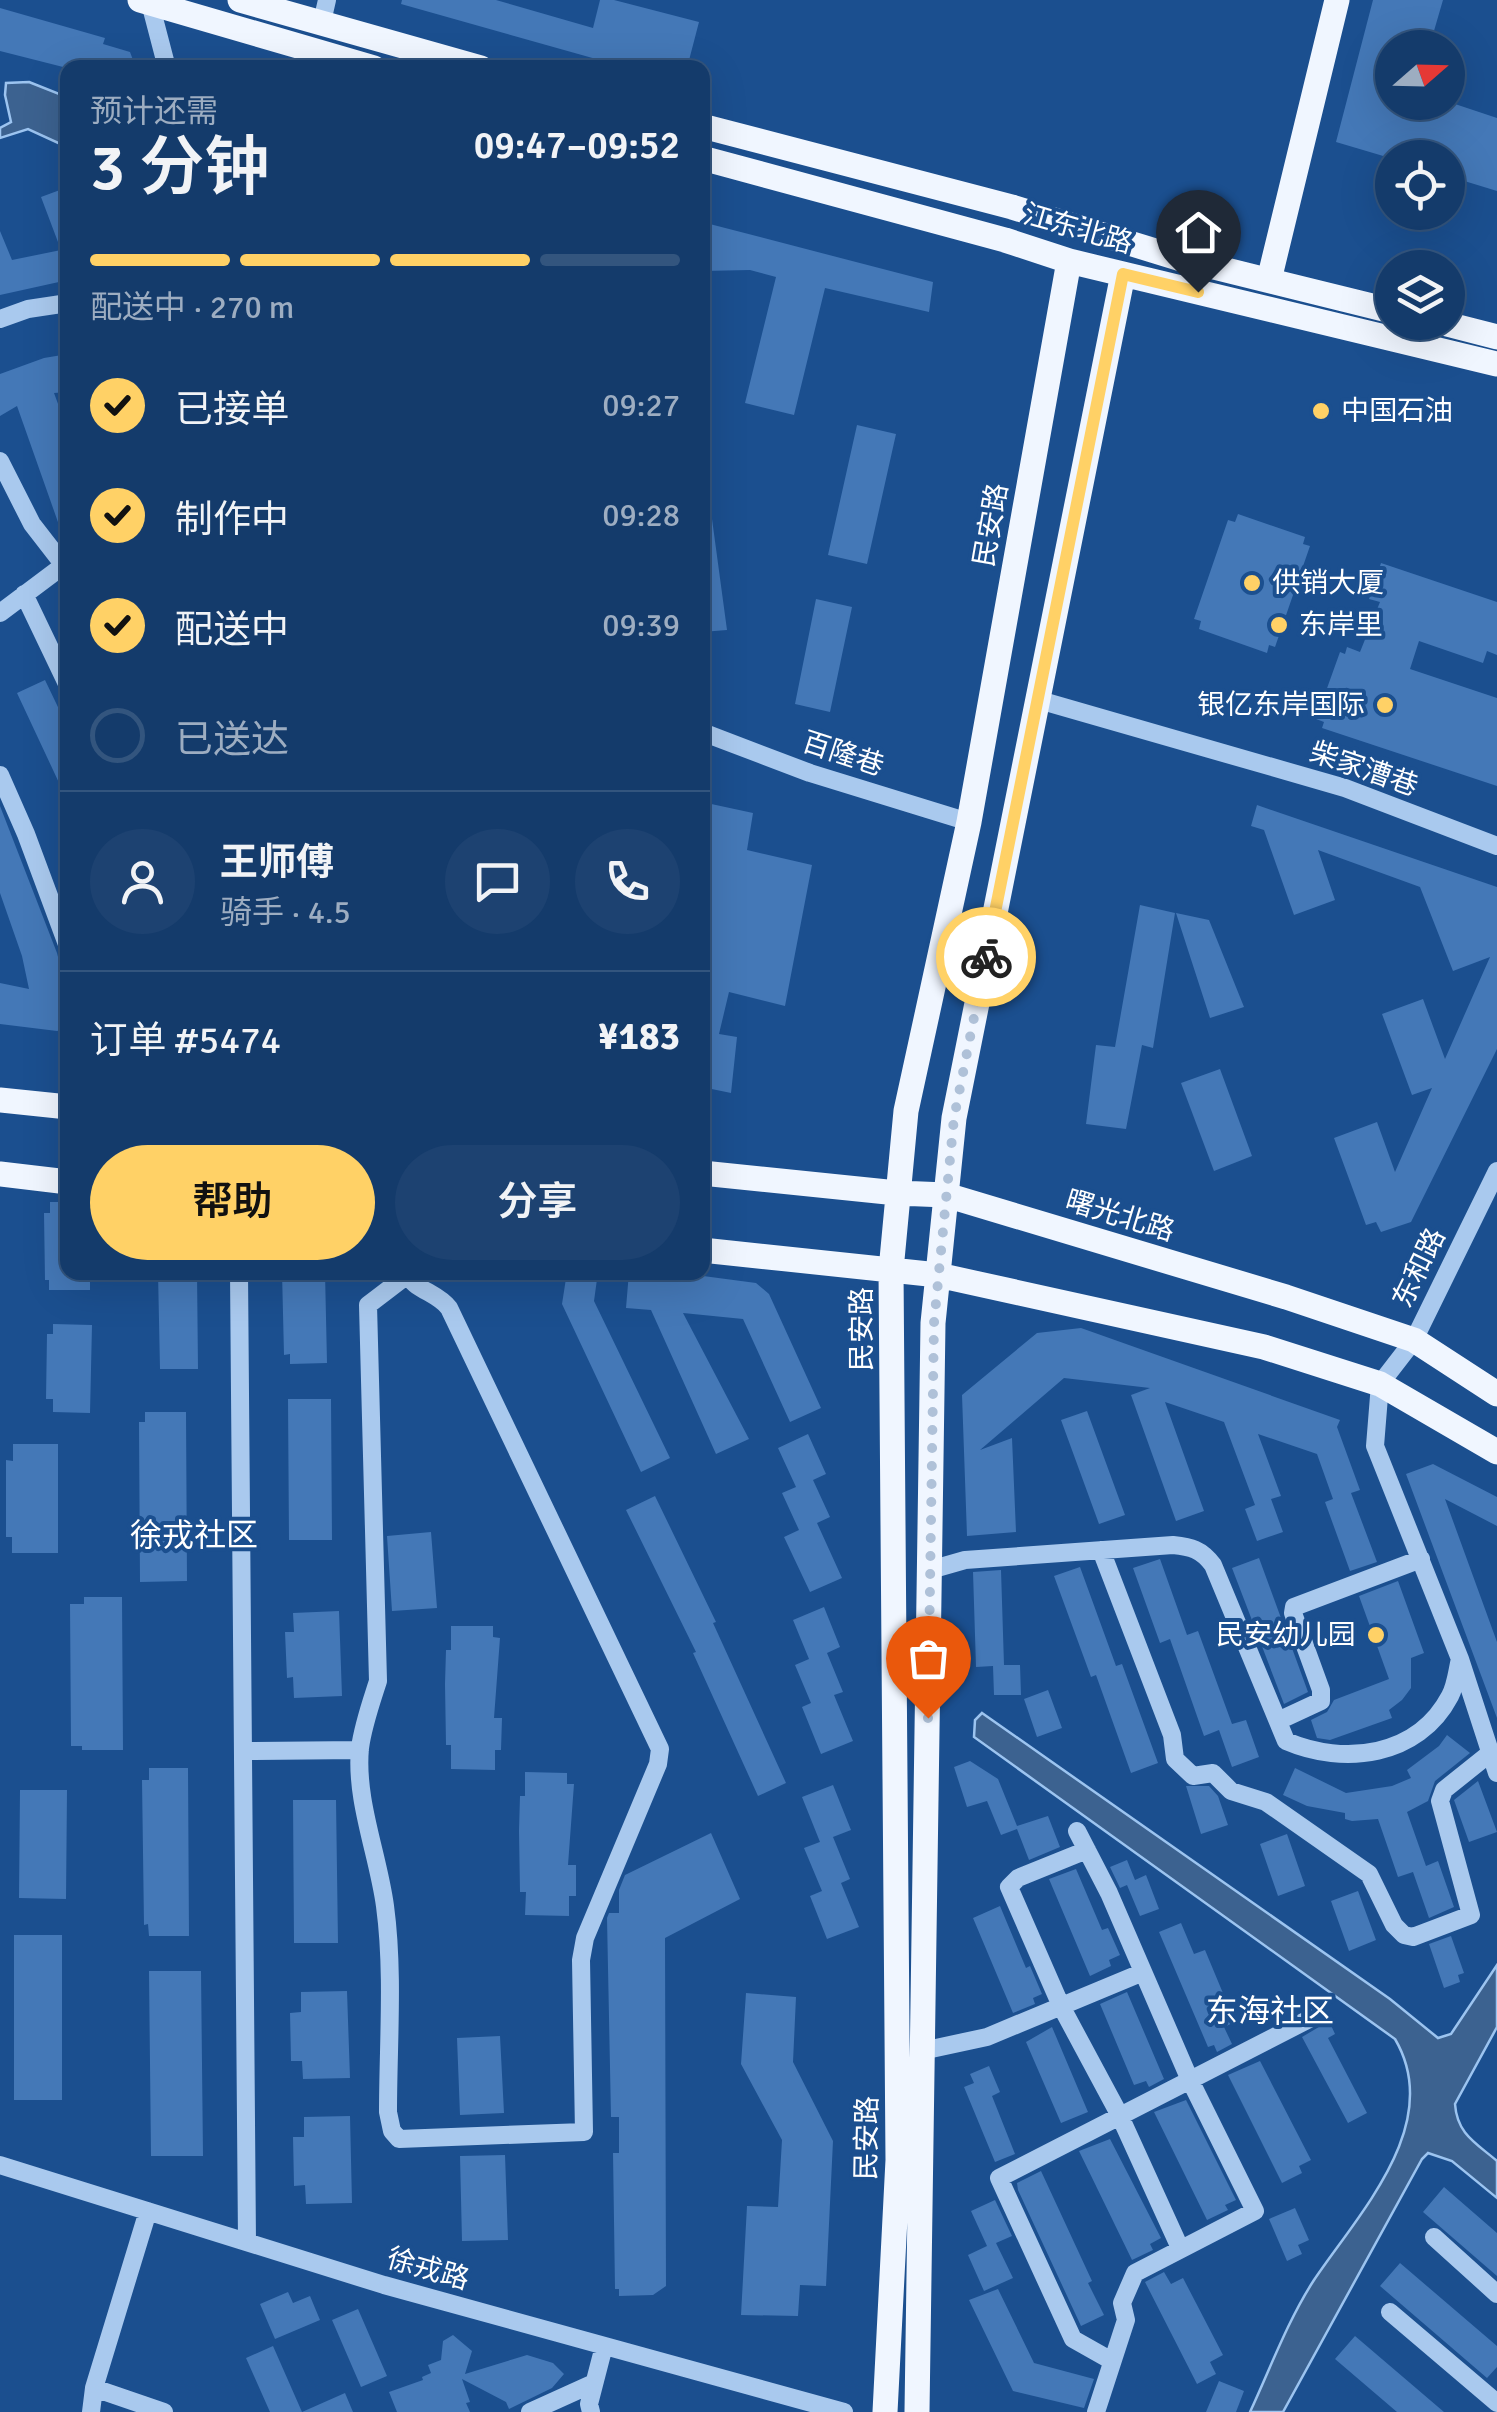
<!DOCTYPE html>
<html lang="zh">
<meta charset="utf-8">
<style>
:root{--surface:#143b6b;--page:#1d4271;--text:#f1f3f6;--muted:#9dadc1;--line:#33557e;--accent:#ffd166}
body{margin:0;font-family:Signika,"Noto Sans SC",sans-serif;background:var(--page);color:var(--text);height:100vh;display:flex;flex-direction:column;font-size:38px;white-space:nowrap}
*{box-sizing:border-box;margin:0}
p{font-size:32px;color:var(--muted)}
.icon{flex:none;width:55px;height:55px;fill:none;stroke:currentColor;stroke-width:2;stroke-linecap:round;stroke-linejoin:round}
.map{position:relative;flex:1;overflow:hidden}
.sheet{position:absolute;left:60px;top:60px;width:650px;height:1220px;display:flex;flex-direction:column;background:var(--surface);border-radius:20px;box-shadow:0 10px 40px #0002,0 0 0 2px var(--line)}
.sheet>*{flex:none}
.needle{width:65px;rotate:70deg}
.controls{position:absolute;left:1375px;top:30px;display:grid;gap:20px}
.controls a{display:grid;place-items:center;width:90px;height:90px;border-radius:50%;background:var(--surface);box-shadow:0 10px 40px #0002,0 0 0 2px var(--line);font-size:50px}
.pin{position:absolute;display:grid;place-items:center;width:85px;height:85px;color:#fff;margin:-102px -42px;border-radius:50% 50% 50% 0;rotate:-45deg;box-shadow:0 0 10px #0007}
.pin .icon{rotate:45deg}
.courier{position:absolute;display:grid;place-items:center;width:100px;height:100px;margin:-50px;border:8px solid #ffd166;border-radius:50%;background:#fff;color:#222;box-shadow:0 2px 12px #0007}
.head em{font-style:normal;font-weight:600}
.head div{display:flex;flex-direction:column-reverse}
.head{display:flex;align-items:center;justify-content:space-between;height:170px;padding:0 30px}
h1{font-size:65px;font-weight:600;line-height:75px}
.bar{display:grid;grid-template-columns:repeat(4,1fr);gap:15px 10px;align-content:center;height:120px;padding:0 30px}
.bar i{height:12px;border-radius:8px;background:var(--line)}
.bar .selected{background:var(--accent)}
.bar p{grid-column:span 4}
.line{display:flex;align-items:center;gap:25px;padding:0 30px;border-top:2px solid var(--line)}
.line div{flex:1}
.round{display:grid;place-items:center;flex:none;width:105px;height:105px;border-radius:52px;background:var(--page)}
ol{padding:0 30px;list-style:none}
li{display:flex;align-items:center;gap:30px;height:110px}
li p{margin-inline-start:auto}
li .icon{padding:10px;border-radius:50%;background:var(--accent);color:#111;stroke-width:4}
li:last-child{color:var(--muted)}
li i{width:55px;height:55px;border:5px solid var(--line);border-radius:50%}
.cta{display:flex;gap:20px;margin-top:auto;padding:20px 30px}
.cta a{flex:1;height:115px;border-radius:60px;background:var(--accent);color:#111;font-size:40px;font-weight:600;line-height:115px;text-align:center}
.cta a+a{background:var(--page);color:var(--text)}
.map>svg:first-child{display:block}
</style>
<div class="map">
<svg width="1497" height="2412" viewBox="0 0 1497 2412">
<rect width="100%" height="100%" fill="#1b4f8f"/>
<!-- water -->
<path fill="#3c6290" stroke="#9cc4f0" stroke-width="2.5" d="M29,82l38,15v50l-39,-18 -28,9v-10l11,-6 -6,-27 1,-12z
M982,1713l408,286 48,39 13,-4 46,-69v62l-42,77c2,30 21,39 42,57v37l-45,-37 -24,-8 -6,6 -139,253h-33c20,-43 38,-92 64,-132 45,-67 131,-156 81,-241l-421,-302 1,-17z"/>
<!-- building -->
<path fill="#4478b7" d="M402,0h94l97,28 7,-28h14l85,22 -12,46h-59l-227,-64z
M1373,0h70l-14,48h-37v54h57l48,16v73l-49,-15v-18h-58l-54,-16z
M0,8l105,30 -2,6 27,8 6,16h-69l-67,-17z
M68,187v93l-68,15v-64l12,29 49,-10 -20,-53z
M702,222l231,60 -4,30 -104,-24 -31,127 -49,-12 31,-126 -26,-7 -48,1z
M68,354v38l-14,1 14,38 -3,111 -48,-136 -17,10v-42l44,-16z
M857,425l39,9 -29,130 -39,-9z
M1238,514l67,23 -2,7 7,2 -35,101 -6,-2 -2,8 -68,-24 2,-8 -7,-2 34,-99 7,2z
M702,519h10l15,111 -25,2z
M1381,563l116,39v53l-10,-4 -4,12 -64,-22 -9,28 87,29v88l-175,-58 2,-6 -8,-3 24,-67 5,2 2,-7 13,5 20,-50 -11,-3z
M816,599l36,8 -22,105 -35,-8z
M45,680l23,48v74l-51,-109z
M702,802l51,11 -6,37 65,15 -27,141 -56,-14 -10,42 18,3 -6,56 -29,-6z
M1257,805l240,82v162l-86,173 -30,10 -5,-10 -10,3 -32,-87 43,-16 18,50 37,-84 -20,7 -30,-81 41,-15 22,60 45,-102 -37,14 -33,-84 -102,-37 17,50 -41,15 -30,-85 -13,-4z
M0,806l57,147 11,43v32l-11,3 -57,-7v-41l29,6 -7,-33 -22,-63z
M1140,905l35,8 -22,135 -11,-3 -16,84 -40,-5 10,-79 19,2z
M1176,913l33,7 35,87 -34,11z
M1220,1069l32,87 -38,15 -33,-88z
M50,1202h18v70h22v18h-41v-10h-4l-1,-67h6z
M158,1272h39l1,97h-38z
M282,1272h43l2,91 -37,1v-10l-6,1z
M567,1272h31l-4,29 76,157 -29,14 -79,-168z
M629,1272h44l83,11 13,11 52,114 -31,14 -47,-103 -60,-6 66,126 -33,15 -65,-144 -25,-2z
M53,1324l39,1 -2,88 -37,-1v-13h-7l1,-65h6z
M1081,1328l259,92 -3,7 23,63 -9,3 26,69 -27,9 -25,-69 8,-3 -16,-45 -59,-20 23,62 -10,3 12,33 -26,9 -12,-32 10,-4 -31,-83 -59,-20 39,109 -28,10 -45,-126 19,-7 -86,-10 -84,72 32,-12 4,94 -49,4 -5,-141 75,-62z
M288,1399h43l1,141h-43z
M1087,1411l38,104 -26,9 -38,-104z
M145,1412h41l1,169 -47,1 -1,-160h6z
M808,1434l18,40 -13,6 17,37 -13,6 25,55 -32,14 -26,-55 15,-7 -17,-37 14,-6 -18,-39z
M13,1444h45v109h-46v-16h-6v-77l7,1z
M1433,1464l64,33v29l-52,-27 52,143v76l-91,-244z
M655,1496l61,126 -3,1 73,160 -28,13 -65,-143 3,-1 -70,-142z
M431,1532l6,76 -45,3 -5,-75z
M1259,1558l49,134 -24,12 -52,-136z
M1160,1559l27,76 11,-4 34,93 14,-4 13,37 -27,10 -13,-37 -15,6 -34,-97 -10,4 -27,-75z
M1080,1567l36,99 6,-2 36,99 -27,10 -35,-98 -5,2 -37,-101z
M1001,1570l3,95h16l1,30h-27l-1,-29 -17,1 -3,-95z
M1398,1581l26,72 -13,5v30l-9,12 -13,10 3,8 -62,22 -13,-2 -6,-18 16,-8 7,-12 55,-21 -30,-83z
M84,1597h38l1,153h-41v-4h-11l-1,-142h14z
M824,1607l16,40 -13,6 16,39 -9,3 19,46 -32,13 -19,-47 9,-4 -16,-38 14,-6 -16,-39z
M339,1611l3,85 -48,2 -1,-21 -6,1 -2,-46h9l-1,-19z
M451,1626h42v11l7,1 -6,80h8l-1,32h-6v20l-44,-1v-24h-5l-1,-61 1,-34h5z
M1048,1690l14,38 -25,9 -13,-38z
M1447,1735l23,18 -35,28 -7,20 -21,11 19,54 12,-5 16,46 -25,11 -16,-46 -15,5 -20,-58 -26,2 -7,-2v-6l-38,-7 -24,-11 12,-27 51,25 46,-7 19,-8 -4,-8 32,-24z
M970,1761l28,18 19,47 31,-10 12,31 -31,13 -12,-31 -16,6 -14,-34 -20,6 -13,-40z
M149,1768h39l1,168h-40l-1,-12 -4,1 -2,-145h7z
M525,1772l42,1v11h7l-6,81h8v31h-7v20l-44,-1 1,-23h-6l-1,-61 1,-35h5z
M1478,1781l19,51 -28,10 -15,-42z
M833,1785l18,45 -31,12 -18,-45z
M1186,1786h23l9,10 10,29 -27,9z
M20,1790h47l-1,109 -47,-1z
M293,1800h43l2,143h-44z
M711,1833l29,66 -75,39 1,348 -13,9 -34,1v-7h-4l-2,-136h6v-36h-8l-4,-199 2,-5h10v-23l6,-15z
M1287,1834l18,52 -27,10 -18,-52z
M833,1837l17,42 -9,4 18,44 -32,12 -17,-43 12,-5 -18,-43z
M1127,1860l8,20 11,-5 13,34 -19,7 -13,-31 -7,3 -10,-21z
M1076,1869l26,61 6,-2 12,27 -11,5 2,6 -21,10 -41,-97z
M1358,1891l18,49 -27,11 -18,-50z
M1000,1906l26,62 4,-2 12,28 -9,4 2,6 -22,9 -40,-95z
M1181,1923l13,31 11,-4 30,72 -11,5 8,17 -15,8 -3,-7 -6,2 -49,-115z
M14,1935h48v165h-48z
M1451,1936l13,37 -6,2 2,7 -16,6 -15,-44z
M149,1971h52l2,185h-52z
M347,1991l3,87 -47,1 -1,-18h-11l-1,-48 11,-1v-20z
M1127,1992l37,87 -15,8 -3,-6 -12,4 -34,-81z
M746,1993l50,4 -3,65 40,79 -7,145 -26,-1 -2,31 -57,-1 6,-109 31,1 4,-67 -41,-76z
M1329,2021l6,13 -7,4 39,75 -19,10 -46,-86z
M1052,2027l36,85 -27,11 -35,-81z
M500,2036l4,77 -44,2 -3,-77z
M1260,2061l51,99 -12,6 3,7 -20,10 -54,-108z
M989,2066l11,26 -8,4 23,58 -20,8 -31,-75 10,-4 -4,-9z
M1186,2100l50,100 -11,5 3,5 -21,10 -53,-108z
M350,2116l2,87 -46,1 -1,-19 -11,1 -1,-49h11v-20z
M1110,2139l51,99 -11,6 3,6 -21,10 -53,-109z
M505,2155l3,85 -46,1 -2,-85z
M1041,2171l51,110 -4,2 16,32 -23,11 -63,-136 -1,-7z
M1444,2187l53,46v43l-74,-64z
M995,2200l17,36 -16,7 17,35 -29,13 -16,-36 19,-9 -16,-35z
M1295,2208l14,32 -11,5 4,9 -15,7 -18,-42z
M1400,2263l97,83v21l-10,11 -107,-92z
M1164,2272l7,12 12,-6 40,77 -13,7 6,12 -19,10 -52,-102z
M998,2289l36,74 60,16 -10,29 -71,-17 -44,-91z
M288,2292l5,11 17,-7 10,24 -45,19 -15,-35z
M358,2309l29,67 -26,11 -29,-67z
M453,2335l19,16 -7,23 62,-19 26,8 11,11 -12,14 -43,21 -3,-7 -44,-23 8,23 -4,1 4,9h-73l-8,-20 34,-12 -1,-3 9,-4 -3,-8 13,-5 2,-19z
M1355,2336l89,76h-47l-62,-53z
M273,2346l29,66 43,-19 8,19h-83l-24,-54z
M1219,2381l25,10 -8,21h-30z"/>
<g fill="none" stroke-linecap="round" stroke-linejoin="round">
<!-- minor -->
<path stroke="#a9c9ee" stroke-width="18" d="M150,3l17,65
M322,22l5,-22
M0,319l28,-10 40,-6
M0,461l32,63 31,40
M24,594l44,92
M0,613l68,-51
M1039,700l306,88 152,58
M702,732l108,41 159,49
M0,775l26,59 42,113
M1497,1171l-83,169 -34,44 -5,62 85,213 37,114
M239,1272l8,970
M406,1272c7,18 31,20 43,36l211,441 -2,15 -73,174 -4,22 3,172 -185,7 -7,-8 -4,-19c0,-68 6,-139 -3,-206 -7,-52 -30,-106 -25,-158 3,-23 11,-45 18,-67l-10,-376 38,-29
M1101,1550l71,185 3,24 18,17 20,-3 18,18 35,11 103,72 25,51 10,10 9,2 58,-22 -31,-114 4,-11 45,-36
M930,1570l35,-10 208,-15c18,2 28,4 40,20l73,176c58,25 132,16 164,-45 6,-11 7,-25 10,-37
M1278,1721l43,-20v-11l-28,-77 1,-6 127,-48
M243,1751l117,-1
M1077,1831l32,62 80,185 66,133 -120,62 -13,30 4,17 -30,92
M1087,1850l-69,28 -9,9 52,119 58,108 61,134
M922,2051l65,-14 154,-64
M0,2165l384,120 460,127
M1434,2237l63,57
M1390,2312l107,91
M1112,2361l-39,-22 -74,-161 320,-164
M94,2388l70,24
M91,2412l3,-24 54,-177
M530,2412l64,-29
M591,2412l-2,-8 15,-58"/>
<!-- major -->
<path stroke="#f0f6ff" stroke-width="25" d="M140,0l234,68
M240,0l241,68
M702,126l310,81 166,51 214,53
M702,158l303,82 64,21 428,103
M1269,280l68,-280
M1439,322l58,15
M0,1100l68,7
M702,1173l195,20 49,2 340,102 128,43 83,54
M0,1174l68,8
M702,1250l236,25 326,72 116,37 117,68
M885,2412l13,-252 -7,-890 15,-159 63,-289 100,-561
M917,2412l16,-1089 21,-205 169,-844"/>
</g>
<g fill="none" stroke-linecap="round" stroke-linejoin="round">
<!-- done -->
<path stroke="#afc1d8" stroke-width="10" stroke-dasharray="0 18" d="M928,1718l6,-395 20,-205 32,-161"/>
<!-- route -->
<path stroke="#ffd166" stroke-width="12" d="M986,957l137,-683 75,18"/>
</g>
<!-- markers -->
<g fill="#ffd166" stroke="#1b4f8f" stroke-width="4">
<circle cx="1321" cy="411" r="10"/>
<circle cx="1252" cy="583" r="10"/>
<circle cx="1279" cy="625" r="10"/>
<circle cx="1385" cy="705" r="10"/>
<circle cx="1376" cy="1635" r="10"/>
</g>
<g text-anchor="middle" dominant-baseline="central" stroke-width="8" stroke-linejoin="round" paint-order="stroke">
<!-- street labels -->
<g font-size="28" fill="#fff" stroke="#1b4f8f">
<text transform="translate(1078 229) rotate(16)">江东北路</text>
<text transform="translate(991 525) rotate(-80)">民安路</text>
<text transform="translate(843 754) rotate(18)">百隆巷</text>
<text transform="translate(1364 769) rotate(19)">柴家漕巷</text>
<text transform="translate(1120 1216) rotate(17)">曙光北路</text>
<text transform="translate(1419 1268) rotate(-64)">东和路</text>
<text transform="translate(862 1329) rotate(-90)">民安路</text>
<text transform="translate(867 2138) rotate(-89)">民安路</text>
<text transform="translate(428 2269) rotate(16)">徐戎路</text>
</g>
<!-- poi labels -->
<g font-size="28" fill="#fff" stroke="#1b4f8f" text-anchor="start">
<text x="1341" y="411">中国石油</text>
<text x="1272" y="583">供销大厦</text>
<text x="1299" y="625">东岸里</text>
<text x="1365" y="705" text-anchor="end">银亿东岸国际</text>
<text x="1356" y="1635" text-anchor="end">民安幼儿园</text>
</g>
<!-- quarter labels -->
<g font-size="32" fill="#fff" stroke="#1b4f8f">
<text x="194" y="1535">徐戎社区</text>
<text x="1270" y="2011">东海社区</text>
</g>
</g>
</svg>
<div class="controls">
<a><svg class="needle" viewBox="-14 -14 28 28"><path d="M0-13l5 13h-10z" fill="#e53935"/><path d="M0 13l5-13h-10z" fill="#9dadc1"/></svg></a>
<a><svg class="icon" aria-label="locate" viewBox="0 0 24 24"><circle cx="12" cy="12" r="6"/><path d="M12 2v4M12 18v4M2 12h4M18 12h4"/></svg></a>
<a><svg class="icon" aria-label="layers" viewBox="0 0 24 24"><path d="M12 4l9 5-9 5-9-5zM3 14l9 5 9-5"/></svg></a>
</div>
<div class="pin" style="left:928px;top:1718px;background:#ea580c"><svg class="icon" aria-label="bag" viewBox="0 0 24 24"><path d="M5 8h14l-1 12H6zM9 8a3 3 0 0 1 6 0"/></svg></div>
<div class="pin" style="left:1198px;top:292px;background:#1f2937"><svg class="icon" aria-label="home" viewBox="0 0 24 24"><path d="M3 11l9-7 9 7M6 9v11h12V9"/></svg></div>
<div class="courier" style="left:986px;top:957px"><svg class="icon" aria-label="bike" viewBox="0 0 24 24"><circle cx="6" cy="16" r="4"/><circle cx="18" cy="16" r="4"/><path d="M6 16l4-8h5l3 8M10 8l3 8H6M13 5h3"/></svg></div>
<section class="sheet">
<div class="head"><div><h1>3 分钟</h1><p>预计还需</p></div><em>09:47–09:52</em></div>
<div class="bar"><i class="selected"></i><i class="selected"></i><i class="selected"></i><i></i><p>配送中 · 270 m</p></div>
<ol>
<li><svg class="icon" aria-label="check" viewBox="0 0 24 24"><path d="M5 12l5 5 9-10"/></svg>已接单<p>09:27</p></li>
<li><svg class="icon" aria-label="check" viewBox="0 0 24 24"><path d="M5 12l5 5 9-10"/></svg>制作中<p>09:28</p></li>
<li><svg class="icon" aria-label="check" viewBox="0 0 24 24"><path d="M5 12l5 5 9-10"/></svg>配送中<p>09:39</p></li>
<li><i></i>已送达</li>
</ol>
<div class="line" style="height:180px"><a class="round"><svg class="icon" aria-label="person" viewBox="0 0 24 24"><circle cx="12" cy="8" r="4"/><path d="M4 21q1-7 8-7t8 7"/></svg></a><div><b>王师傅</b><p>骑手 · 4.5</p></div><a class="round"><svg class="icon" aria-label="chat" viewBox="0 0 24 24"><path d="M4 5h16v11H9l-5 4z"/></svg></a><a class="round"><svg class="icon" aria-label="phone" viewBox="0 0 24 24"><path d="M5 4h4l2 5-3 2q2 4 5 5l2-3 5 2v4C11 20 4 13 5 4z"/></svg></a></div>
<div class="line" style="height:130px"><div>订单 #5474</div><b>¥183</b></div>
<div class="cta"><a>帮助</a><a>分享</a></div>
</section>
</div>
